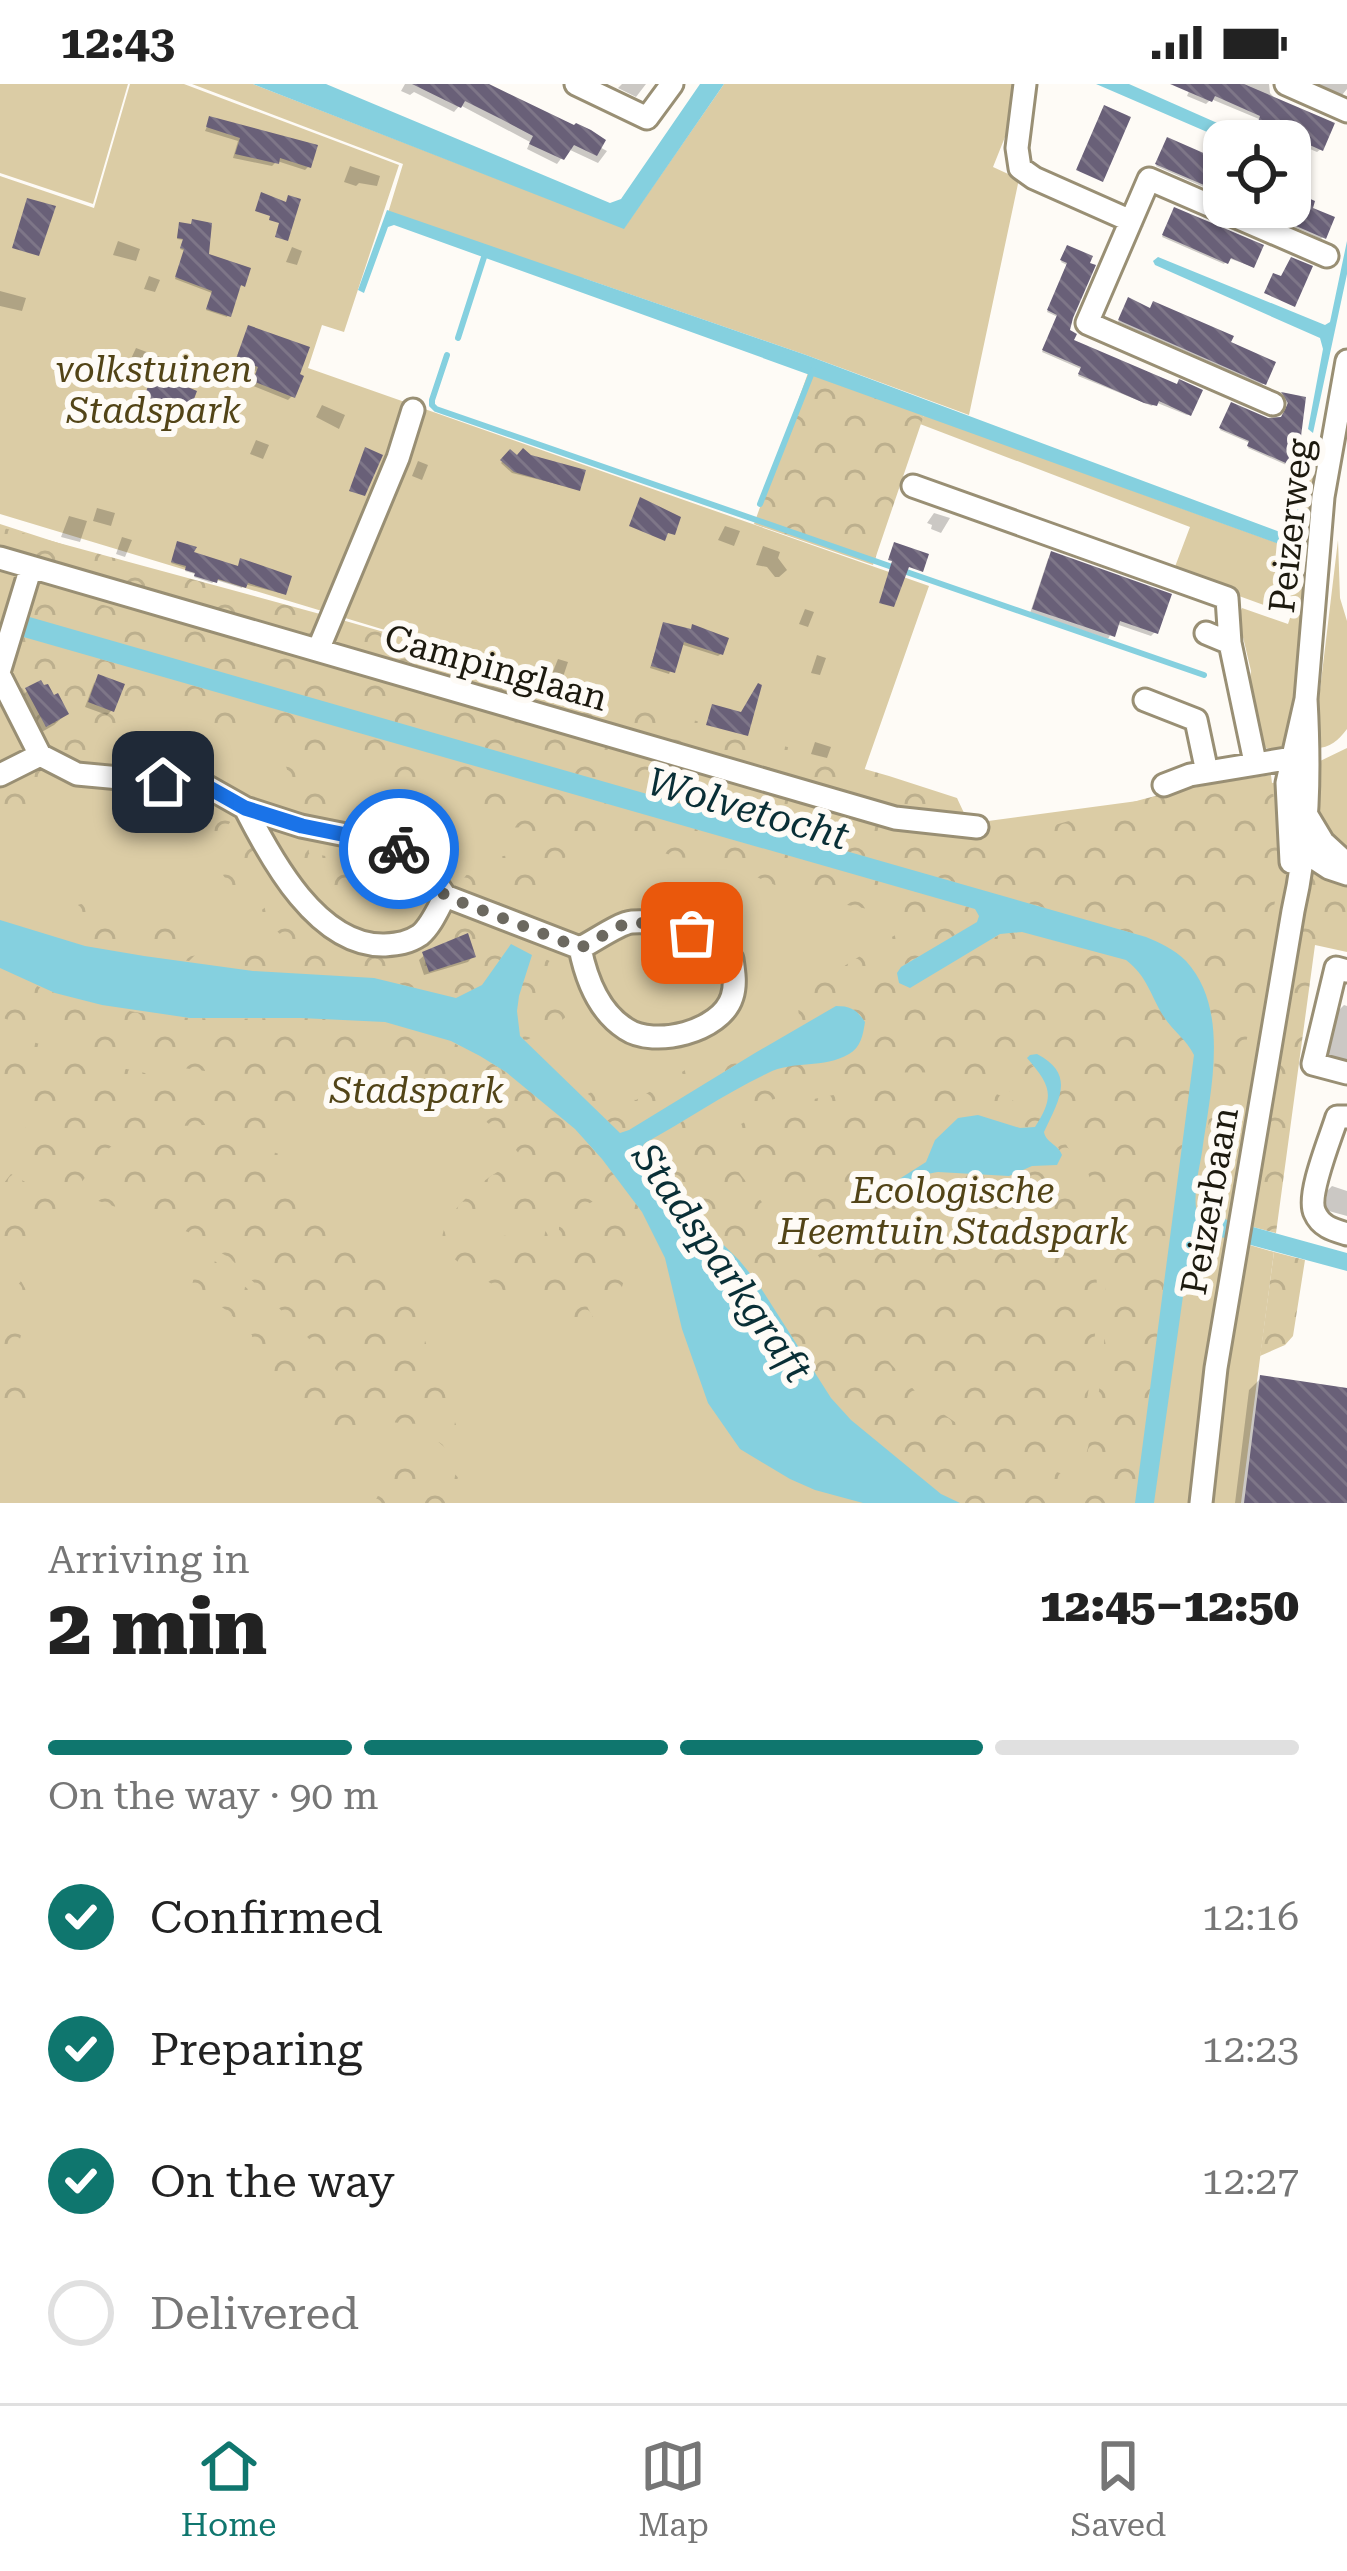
<!DOCTYPE html>
<meta charset="utf-8">
<style>
:root{--surface:#fff;--page:#f2f2f2;--text:#222;--muted:#767676;--line:#e0e0e0;--accent:#0f766e}
body{margin:0;font-family:"Roboto Serif",serif;background:var(--page);color:var(--text);height:100vh;display:flex;flex-direction:column;font-size:45px;white-space:nowrap}
*{box-sizing:border-box;margin:0}
p{font-size:39px;color:var(--muted)}
.icon{flex:none;width:66px;height:66px;fill:none;stroke:currentColor;stroke-width:2;stroke-linecap:round;stroke-linejoin:round}
.map{position:relative;height:1419px;overflow:hidden}
.side{display:flex;flex-direction:column;background:var(--surface);flex:1}
.side>*{flex:none}
.fabs{position:absolute;left:1203px;top:36px;display:grid;gap:24px}
.fabs a{display:grid;place-items:center;width:108px;height:108px;border-radius:24px;background:var(--surface);box-shadow:0 3px 9px #0004;font-size:60px}
.pin{position:absolute;display:grid;place-items:center;width:102px;height:102px;color:#fff;margin:-51px;border-radius:24px;box-shadow:0 6px 18px #0006}
.courier{position:absolute;display:grid;place-items:center;width:120px;height:120px;margin:-60px;border:9px solid #1a73e8;border-radius:50%;background:#fff;color:#222;box-shadow:0 3px 15px #0007}
.headline em{font-style:normal;font-weight:800}
.headline div{display:flex;flex-direction:column-reverse}
.headline{display:flex;align-items:center;justify-content:space-between;height:204px;padding:0 48px}
h1{font-size:78px;font-weight:800;line-height:90px}
.bar{display:grid;grid-template-columns:repeat(4,1fr);gap:18px 12px;align-content:center;height:144px;padding:0 48px}
.bar i{height:15px;border-radius:9px;background:var(--line)}
.bar .selected{background:var(--accent)}
.bar p{grid-column:span 4}
ol{padding:0 48px;list-style:none}
li{display:flex;align-items:center;gap:36px;height:132px}
li p{margin-inline-start:auto}
li .icon{padding:12px;border-radius:50%;background:var(--accent);color:#fff;stroke-width:4}
li:last-child{color:var(--muted)}
li i{width:66px;height:66px;border:6px solid var(--line);border-radius:50%}
.status{display:flex;justify-content:space-between;align-items:center;height:84px;padding:0 60px;background:var(--surface);direction:ltr}
.status svg{height:33px;fill:currentColor}
.menu{display:flex;justify-content:space-around;align-items:center;height:168px;border-top:3px solid var(--line);background:var(--surface);font-size:33px;color:var(--muted)}
.menu a{display:grid;justify-items:center;gap:6px}
.menu .selected{color:var(--accent)}
.map>svg:first-child{display:block}
</style>
<div class="status"><b>12:43</b><svg viewBox="0 0 49 12"><path d="M0 12V9h3v3zM5 12V6h3v6zM10 12V3h3v9zM15 12V0h3v12zM26 1h20v11H26zM47 4h2v5h-2z"/></svg></div>
<div class="map">
<svg width="1347" height="1419" viewBox="0 0 1347 1419">
<defs>
<pattern id="forest-crowns" width="20" height="18" patternUnits="userSpaceOnUse" patternTransform="scale(3)"><rect width="20" height="18" fill="#dbcca5"/><path d="M2 6a3 3 0 1 1 6 0M12 15a3 3 0 1 1 6 0" fill="none" stroke="#bcaf8d"/></pattern>
<pattern id="building-back-hatch" width="6" height="6" patternUnits="userSpaceOnUse" patternTransform="scale(3)"><rect width="6" height="6" fill="#696078"/><path d="M-1 5l2 2M0 0l6 6M5-1l2 2" fill="none" stroke="#7e7688"/></pattern>
</defs>
<rect width="100%" height="100%" fill="#fefbf6"/>
<!-- green -->
<path fill="#dbcca5" d="M0,0h128l-35,120 -93,-31z
M130,0h54l215,81 -55,167 -22,-7 -14,43 621,218 -66,188 -863,-260v-338l94,32z
M192,0h61l371,144 100,-144h294l-5,33 -20,50 26,12 -50,236 -163,-60 -223,-77 -5,5 -190,-70 15,-49z
M924,331l370,134 3,5 -2,37 15,-133 10,2 -29,280 -15,10 -10,-2 -7,-6 -11,-51 3,-20 -13,-55 4,-8 46,16 3,-9 -118,-43 17,-45 -270,-103z
M0,440l936,304 358,-48 22,-17 31,-15v107l-29,-17 -118,590 -10,75h-1190z
M1338,456l2,58 7,23v108c-9,12 -18,20 -34,19z
M1246,1160l28,8 -33,251h-28l18,-154z"/>
<!-- forest -->
<path fill="url(#forest-crowns)" d="M808,289l116,42 -51,150 -119,-41z
M0,443l342,93 547,156 68,22 7,15 -62,-6 -66,-18 -836,-244z
M36,502l820,230c45,12 88,22 136,20 46,-2 90,-20 134,-32 47,-14 96,-22 145,-29l8,65 -1,43 -11,66 -43,192 -25,71 -4,-11c10,-68 43,-183 -9,-240 -11,-12 -26,-18 -40,-24l-1120,-321z
M20,552l955,273 4,7 -2,6 -76,45 110,-35h11l104,28 17,16 20,39 28,32 3,8 -59,448h-65c37,-87 51,-252 14,-341 -7,-17 -20,-32 -31,-46l5,-13 3,-20 -32,-20c15,11 22,28 18,47 -46,-28 -97,-41 -151,-37 -24,2 -49,11 -72,16 -27,5 -56,9 -81,21 -34,15 -64,36 -96,56l-10,-12 8,-11 124,-71 22,-7 23,-1 39,-11 9,-17 -26,-30 -34,19c-2,-6 -5,-13 -3,-20 4,-18 79,-59 98,-71l5,-6 -1,-6c-27,-16 -60,-16 -89,-25 -18,-5 -36,-11 -53,-19 -14,-6 -26,-17 -41,-21 -16,-4 -31,4 -45,-1 -28,-9 -47,-29 -79,-20 -26,7 -58,59 -72,82l-58,-20v-20c19,-24 42,-21 69,-27l5,-5 1,-6c-12,-19 -27,-10 -46,-12 -15,-18 -30,-34 -55,-38 -13,-3 -26,-4 -38,-9 -23,-10 -37,-25 -64,-22 -14,18 -1,27 3,46l-8,21 -44,-11c8,-35 0,-75 -41,-84 -9,-2 -18,0 -28,-3 -35,-11 -53,-26 -92,-15l-12,19 2,37 -40,-2 -28,-18 -36,-75 -1,-14z
M43,681l10,7c-5,29 -28,38 -53,49v-36z
M181,705l40,14 15,12 -17,21 -9,4 -17,-24 -19,7 -18,24 -14,-5 -6,-22 6,-14h35z
M259,742l21,2 27,7 2,18 55,10 7,-15 38,14 -10,16 -17,-3 -25,30 -8,24 -33,-24 10,-10 -34,-39 -12,8z
M245,743l35,55 -7,8 -16,8 -25,-10 -9,-13 3,-19z
M1307,780l40,14v74l-32,-7 -39,288 -27,-7z
M290,809l86,57 82,-41 44,14 -7,14 16,7 -29,41 -26,13 -82,-20 -75,-3 -54,-5 -1,-11 3,-10h29l5,-14 -23,-22 19,-15z
M81,820l75,17 25,1 18,13 3,13 -13,13 -121,-20c-8,-15 -5,-33 13,-37z
M532,871c36,8 36,25 37,59l-16,14 -29,13c-12,-29 -4,-57 8,-86z
M0,884c19,9 38,20 58,26 43,12 91,23 135,24 64,3 129,-5 192,5 97,15 179,85 236,161 -20,13 -44,30 -69,30 -11,-21 -20,-46 -36,-64 -81,-95 -202,-67 -311,-79 -70,-8 -138,-31 -205,-54z
M0,947l94,31 102,22 96,2 4,10 -4,48c-56,-21 -101,-27 -158,-6 -8,3 -19,5 -26,11 -14,12 -22,31 -36,44l-44,-20 -18,-12 13,-31 23,-19 -46,-10z
M731,958h9l15,11 -126,77 -9,3 -37,-37 18,-8 13,7 22,5z
M900,997c52,0 98,6 142,36l-7,10 -4,1 -34,-8 -69,37 -8,10 -22,11v10c28,-25 87,-16 124,-16l10,-6 18,1 9,-19 -15,-13 4,-12c62,55 52,202 39,277 -4,21 -7,44 -16,63 -38,2 -82,-19 -110,-43 -48,-40 -86,-91 -124,-140 -38,-49 -76,-98 -114,-147l38,-19 23,-4 11,-7z
M194,1051l52,9 47,14 10,40 11,13 65,39 14,14 10,17 70,190 -56,-47 -44,-3 -12,-22 -47,-55 -83,-85 -43,-27 -101,-35 32,-38 35,-15z
M707,1055l9,4 150,193 57,64 84,58 60,17 2,5 -8,23h-101l-19,-9 -57,-45 -33,-28 -20,-23 -74,-116 -18,-22 -87,-85 50,-35z
M512,1081l11,14 17,37 -2,6 -67,2 -24,-4c19,-23 37,-44 65,-55z
M11,1090l55,31 -66,77 2,-51 -2,-43z
M629,1109l13,19 10,25c-41,20 -19,25 -32,55 -3,9 -12,16 -19,23l-42,-79v-9z
M444,1145l39,10 62,-9 50,91c-10,2 -18,2 -28,-2 -25,-8 -111,-49 -122,-71 -5,-9 -3,-10 -1,-19z
M1274,1168l31,8 -12,76 -8,9 -25,11z
M210,1173l39,33 59,67 15,14 45,66c-24,-4 -33,-10 -54,-20 -55,-25 -58,-17 -62,-82l-26,-25 -34,-24 3,-15z
M21,1197l11,20c-2,14 -9,25 -12,38 -6,25 9,53 14,77l-11,14 -23,5v-126z
M413,1374l40,14 28,31h-107c9,-16 21,-38 39,-45z"/>
<!-- water -->
<path fill="#85d0df" d="M253,0h73l284,119 11,-4 79,-115h24l-100,145z
M1096,0h33l129,57h-30z
M387,126l419,145 482,180 6,-4 11,-73 3,-1 3,3 -7,44 -5,87h-4l2,-37 -4,-5 -899,-324 -6,2 -24,66 -6,-3z
M1347,157v33l-34,159 -5,-4 15,-80 -3,-11 -165,-73 -2,-4 5,-4 167,68 5,-3z
M26,532l1120,321c14,6 28,12 40,24 45,49 24,132 16,191 -3,18 -8,37 -6,56l3,4 148,41v18l-152,-41 -3,2 -38,271h-19l59,-448c-7,-15 -21,-24 -30,-38 -14,-22 -16,-40 -38,-57l-104,-28 -22,2 -90,54 -11,-5 -2,-10 4,-6 76,-45 2,-6 -4,-7 -955,-273z
M0,836l85,26 59,10 109,15 121,7 82,20 26,-13 29,-41 21,11 -13,41 -2,15 3,25 100,97 9,-3 126,-77 81,-47c15,0 21,4 29,16 -2,13 -4,25 -16,32 -25,15 -56,6 -81,19 -41,19 -83,48 -123,70l-8,11 18,24 84,82 18,22 74,116 20,22 90,74 19,9h-97l-48,-13 -25,-11 -50,-30 -32,-46 -26,-74 -17,-71 -23,-46 -40,-53 -27,-30 -69,-57 -26,-16 -29,-15 -66,-19 -84,-4h-111l-88,-13 -47,-12 -55,-25z
M1037,970c40,21 21,47 7,78 2,11 14,12 18,23l-5,10 -25,1 -23,10 -71,-4c-18,3 -35,6 -44,23l-3,1 2,-13 33,-21 9,-22 23,-22 20,-3 42,13 15,-1c21,-32 15,-42 -8,-69l3,-3z"/>
<!-- shadow -->
<path fill="#0003" d="M405,0h77l125,67 -9,12 -30,-14 -11,15 -30,-15 3,-7 -70,-37 -6,7 -40,-20 -4,3 -9,-4z
M622,0h24l-10,13 -18,-9z
M1192,0h77l1,9 51,56 -4,3 -61,-26 3,-7 -48,-20 -5,5 -19,-8z
M1315,0h32v5l-5,6z
M210,36l98,47 -3,3 -28,-9 -5,5 -39,-8 5,-17 -33,-10z
M1166,58l58,23v31l-68,-30z
M350,82l30,10 -3,10 -18,-3 -3,3 -12,-4z
M1290,114l33,39 -2,2 -72,-32h41z
M1173,129l78,53 -23,-8 -4,6 -62,-27z
M179,143h12l15,29 37,29 -5,1 -11,31 -21,-7 6,-17 -37,-14 10,-28 -5,-2 4,-9 -7,-1z
M118,157l22,8 -4,12 -23,-6z
M292,163l10,4 -5,14 -11,-3z
M1068,165l-2,83 4,9 119,73 -2,1 -32,-13 -3,4 -74,-30 3,-7 -39,-17 16,-35 -11,-5 20,-47 -6,-3z
M149,192l11,4 -5,12 -11,-3z
M0,207l26,7 -4,13 -22,-5z
M1127,219l100,41 37,39 -2,2 -144,-63z
M249,244l43,68 -4,4 -37,-15 5,-14 -22,-8z
M136,264l24,9 -7,15 -24,-9z
M1282,311l21,5 -10,68 -45,-20 2,-5 -30,-13 10,-23 44,15 13,-9v-9z
M322,321l23,10 -6,14 -23,-12z
M256,356l13,5 -6,14 -13,-5z
M510,369l67,36 -65,-16 -11,-10z
M418,377l10,4 -6,15 -10,-4z
M97,424l18,5 -4,13 -18,-5z
M934,429l16,5 -9,15 -10,-4 1,-4 -5,-2z
M69,432l18,5 -7,21 -19,-5z
M725,442l15,5 -6,15 -16,-6z
M122,453l10,3 -7,17 -9,-3z
M177,462l107,48 -40,-10 -2,4 -26,-8 -4,3 -18,-6 1,-3 -10,-3 1,-3 -15,-5z
M763,462l17,6 -2,6 9,12 -8,7h-4l-8,-10 -11,-2z
M1052,471l103,77 -4,4 -35,-12 -8,15 -78,-26 18,-54z
M805,525l9,3 -6,15 -9,-3z
M664,541l57,29 -3,2 -38,-12 -11,30 -19,-6z
M817,571l9,3 -6,17 -9,-2z
M558,575l10,3 -5,15 -11,-3z
M99,594l13,32 -5,5 -22,-8 9,-24z
M27,607l39,23 -12,11 -21,12 -18,-34z
M815,658l16,5 -4,11 -16,-4z
M430,866l43,6 -5,6 -44,13 -5,-15z
M1344,921l3,1v68l-24,-11 11,-48z
M1332,1102l15,5v25l-22,-6 2,-19z
M1261,1294l86,14v111h-112l14,-113z"/>
<g fill="none" stroke-linecap="round" stroke-linejoin="round">
<!-- stream -->
<path stroke="#85d0df" stroke-width="6" d="M458,254l27,-84
M447,271l-15,45v5l4,4 768,266
M760,420l53,-134"/>
</g>
<!-- building -->
<path fill="url(#building-back-hatch)" d="M412,0h77l85,41 2,-2 15,7 15,10 -9,16 -23,-11 -10,15 -35,-16 4,-8 -32,-17 -36,-18 -4,7z
M1170,0h74l91,39 -12,28 -65,-29 2,-6 -45,-20 -3,6z
M1104,21l27,12 -28,65 -27,-12z
M209,32l109,29 -7,23 -31,-10 -1,6 -44,-10 5,-16 -34,-11z
M1167,53l57,25v15l-6,14 -63,-27z
M1290,106l25,11 -2,7 22,9 -9,22 -74,-32h38z
M261,108l25,10 2,-7 13,4 -13,42 -13,-4 4,-14 -10,-3 1,-4 -15,-5z
M27,114l29,8 -17,50 -27,-8z
M1174,123l90,38 -10,23 -23,-10 -3,6 -66,-29z
M192,135l20,4 -3,31 42,14 -6,19 -4,-2 -10,32 -25,-8 6,-18 -37,-14 9,-28 -4,-1 3,-9 -6,-1 2,-16 12,2z
M1067,161l26,11 -3,7 6,2 -23,53 -3,12 7,4 -3,6 103,44 2,-5 24,11 -12,26 -32,-15 -2,5 -13,-3 -66,-29 3,-7 -39,-17 15,-35 -10,-5 20,-47 -7,-3z
M1291,173l22,9 -18,41 -31,-14 9,-20 8,3z
M1128,213l22,11 3,-7 81,35 -3,6 45,20 -10,23 -148,-65z
M248,241l62,22 -10,27 4,2 -9,22 -42,-17 5,-14 -22,-8z
M153,288l44,19 -9,24 -5,-1 -1,3 -40,-14z
M1281,308l25,5 -9,71 -50,-22 2,-5 -30,-13 12,-26 37,16 13,-1 7,-14z
M365,363l18,8 -18,41 -16,-5z
M523,364l8,7 55,15 -6,21 -66,-19 -14,-12 10,-11 7,6z
M640,413l41,20 -6,18 -7,-2 -3,8 -36,-15z
M177,457l20,6 -3,5 44,14 2,-8 52,18 -6,19 -38,-12 -2,5 -28,-9 -1,4 -23,-7 1,-3 -10,-3 1,-4 -15,-4z
M894,458l35,12 -6,18 -14,-5 -15,40 -15,-4 13,-42 -4,-1z
M1051,467l121,43 -14,40 -38,-13 -5,16 -83,-28z
M663,538l28,7 1,-5 37,14 -6,17 -39,-13 -9,31 -24,-7z
M98,590l27,10 -11,28 -26,-10z
M41,596l3,5 4,-1 6,11 4,-2 11,21 -23,13 -21,-39z
M758,599l4,2 -14,51 -42,-11 6,-21 29,8z
M468,849l8,24 -47,15 -7,-20z
M1260,1291l87,13v115h-103z"/>
<g fill="none" stroke-linecap="round" stroke-linejoin="round">
<defs>
<path id="minor" d="M576,0l71,34 25,-34
M1025,0l-8,64 3,20 14,10 97,43
M1286,0l61,27
M1273,320l-186,-81 62,-144 178,77
M913,402l314,112 3,45
M0,474l895,260 82,9
M1206,549l24,10 25,119
M318,566l80,-192 15,-48
M0,585l31,-102
M0,592l40,79
M1145,616l51,20 11,52
M0,691l40,-20 37,19 129,12 39,22 56,18 80,16 25,9 16,11 23,34 135,52c13,-6 39,-25 52,-26 36,-3 74,16 100,37 2,13 4,26 0,38 -11,35 -78,51 -106,32 -27,-17 -40,-51 -46,-81
M1164,701l26,-10 114,-19
M245,724c26,51 73,139 140,137 13,-1 23,-2 35,-10 11,-9 18,-26 25,-39
M1308,733l15,25 24,22
M1297,763l32,21 18,6
M1291,778l-4,-79 19,-84 17,-202 24,-136
M1347,887l-11,-3 -23,96 34,9
M1347,1033h-10c-6,20 -31,79 -22,96 6,14 19,17 32,21
M1201,1419l15,-135 77,-457c16,-70 17,-140 13,-212"/>
</defs>
<!-- minor casing -->
<use href="#minor" stroke="#998f74" stroke-width="27"/>
<!-- minor -->
<use href="#minor" stroke="#fff" stroke-width="21"/>
</g>
<g fill="none" stroke-linecap="round" stroke-linejoin="round">
<!-- done -->
<path stroke="#6c6960" stroke-width="12" stroke-dasharray="0 21.6" d="M399,765l23,13 23,34 135,52 48,-26 29,2 35,9"/>
<!-- route -->
<path stroke="#1a73e8" stroke-width="15" d="M163,698l43,4 39,22 57,18 79,16 18,7"/>
</g>
<g text-anchor="middle" dominant-baseline="central" stroke-width="12" stroke-linejoin="round" paint-order="stroke">
<!-- park labels -->
<g font-size="36" font-style="italic" fill="#524417" stroke="#fefbf6">
<text x="154" y="286">volkstuinen<tspan x="154" dy="41">Stadspark</tspan></text>
<text x="417" y="1007">Stadspark</text>
<text x="953" y="1107">Ecologische<tspan x="953" dy="41">Heemtuin Stadspark</tspan></text>
</g>
<!-- street labels -->
<g font-size="36" fill="#1d1a0f" stroke="#fefbf6">
<text transform="translate(1291 442) rotate(-84)">Peizerweg</text>
<text transform="translate(496 584) rotate(16)">Campinglaan</text>
<text transform="translate(1210 1117) rotate(-80)">Peizerbaan</text>
</g>
<!-- water labels -->
<g font-size="39" font-style="italic" fill="#092f36" stroke="#fefbf6">
<text transform="translate(748 725) rotate(16)">Wolvetocht</text>
<text transform="translate(722 1179) rotate(55)">Stadsparkgraft</text>
</g>
</g>
</svg>
<div class="fabs">
<a><svg class="icon" aria-label="locate" viewBox="0 0 24 24"><circle cx="12" cy="12" r="6"/><path d="M12 2v4M12 18v4M2 12h4M18 12h4"/></svg></a>
</div>
<div class="pin" style="left:692px;top:849px;background:#ea580c"><svg class="icon" aria-label="bag" viewBox="0 0 24 24"><path d="M5 8h14l-1 12H6zM9 8a3 3 0 0 1 6 0"/></svg></div>
<div class="pin" style="left:163px;top:698px;background:#1f2937"><svg class="icon" aria-label="home" viewBox="0 0 24 24"><path d="M3 11l9-7 9 7M6 9v11h12V9"/></svg></div>
<div class="courier" style="left:399px;top:765px"><svg class="icon" aria-label="bike" viewBox="0 0 24 24"><circle cx="6" cy="16" r="4"/><circle cx="18" cy="16" r="4"/><path d="M6 16l4-8h5l3 8M10 8l3 8H6M13 5h3"/></svg></div>
</div>
<section class="side">
<div class="headline"><div><h1>2 min</h1><p>Arriving in</p></div><em>12:45–12:50</em></div>
<div class="bar"><i class="selected"></i><i class="selected"></i><i class="selected"></i><i></i><p>On the way · 90 m</p></div>
<ol>
<li><svg class="icon" aria-label="check" viewBox="0 0 24 24"><path d="M5 12l5 5 9-10"/></svg>Confirmed<p>12:16</p></li>
<li><svg class="icon" aria-label="check" viewBox="0 0 24 24"><path d="M5 12l5 5 9-10"/></svg>Preparing<p>12:23</p></li>
<li><svg class="icon" aria-label="check" viewBox="0 0 24 24"><path d="M5 12l5 5 9-10"/></svg>On the way<p>12:27</p></li>
<li><i></i>Delivered</li>
</ol>
</section>
<nav class="menu">
<a class="selected"><svg class="icon" aria-label="home" viewBox="0 0 24 24"><path d="M3 11l9-7 9 7M6 9v11h12V9"/></svg>Home</a>
<a><svg class="icon" aria-label="map" viewBox="0 0 24 24"><path d="M3 6l6-2 6 2 6-2v14l-6 2-6-2-6 2zM9 4v14M15 6v14"/></svg>Map</a>
<a><svg class="icon" aria-label="saved" viewBox="0 0 24 24"><path d="M7 4h10v16l-5-4-5 4z"/></svg>Saved</a>
</nav>
